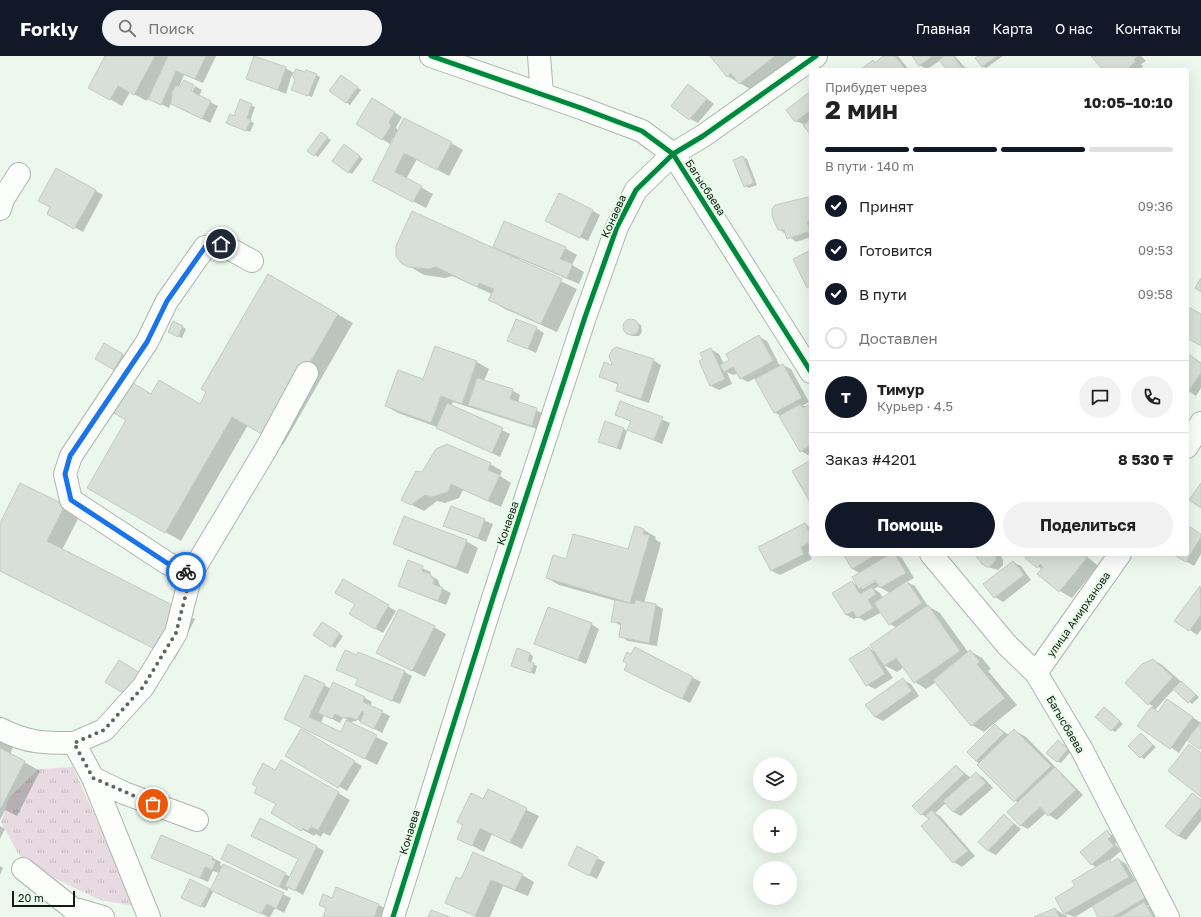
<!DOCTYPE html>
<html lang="ru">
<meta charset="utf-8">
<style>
:root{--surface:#fff;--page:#f2f2f2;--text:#222;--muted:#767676;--line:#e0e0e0;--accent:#111827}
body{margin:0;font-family:"Golos Text",sans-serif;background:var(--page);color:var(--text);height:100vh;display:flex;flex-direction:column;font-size:15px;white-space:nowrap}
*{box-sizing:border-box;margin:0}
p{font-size:13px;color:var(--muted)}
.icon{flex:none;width:22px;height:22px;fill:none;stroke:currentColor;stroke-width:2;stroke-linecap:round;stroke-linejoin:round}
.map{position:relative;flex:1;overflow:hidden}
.drawer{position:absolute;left:809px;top:12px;width:380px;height:488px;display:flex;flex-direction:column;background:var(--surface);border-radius:4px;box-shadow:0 4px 16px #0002}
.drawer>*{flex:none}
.fabs{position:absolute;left:753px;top:701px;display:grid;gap:8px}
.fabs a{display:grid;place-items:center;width:44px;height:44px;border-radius:50%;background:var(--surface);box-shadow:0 4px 16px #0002;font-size:20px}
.scale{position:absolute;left:12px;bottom:10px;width:63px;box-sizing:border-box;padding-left:4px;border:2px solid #121a13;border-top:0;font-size:11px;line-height:14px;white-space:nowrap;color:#121a13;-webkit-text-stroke:3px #e7fce9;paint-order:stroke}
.pin{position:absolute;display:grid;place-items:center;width:34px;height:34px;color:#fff;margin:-17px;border:2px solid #fff;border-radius:50%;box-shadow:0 1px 4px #0007}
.courier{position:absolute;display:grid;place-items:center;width:40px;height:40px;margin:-20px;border:3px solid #1a73e8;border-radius:50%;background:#fff;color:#222;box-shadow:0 1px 5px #0007}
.headline em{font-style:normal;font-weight:700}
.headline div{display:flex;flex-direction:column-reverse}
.headline{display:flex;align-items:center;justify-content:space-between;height:68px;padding:0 16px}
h1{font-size:26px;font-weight:700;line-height:30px}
.bar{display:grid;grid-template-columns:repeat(4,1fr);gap:6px 4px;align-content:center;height:48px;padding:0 16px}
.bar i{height:5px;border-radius:3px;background:var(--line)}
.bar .active{background:var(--accent)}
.bar p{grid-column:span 4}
.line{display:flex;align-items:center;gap:10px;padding:0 16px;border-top:1px solid var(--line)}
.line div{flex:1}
.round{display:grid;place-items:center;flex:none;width:42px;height:42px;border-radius:21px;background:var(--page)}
ol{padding:0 16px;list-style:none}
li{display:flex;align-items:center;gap:12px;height:44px}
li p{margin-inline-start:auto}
li .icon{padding:4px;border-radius:50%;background:var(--accent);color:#fff;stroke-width:4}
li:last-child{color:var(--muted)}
li i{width:22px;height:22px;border:2px solid var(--line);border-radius:50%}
.cta{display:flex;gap:8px;margin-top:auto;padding:8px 16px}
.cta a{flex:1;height:46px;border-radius:24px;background:var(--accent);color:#fff;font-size:16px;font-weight:700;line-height:46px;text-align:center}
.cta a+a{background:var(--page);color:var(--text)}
header{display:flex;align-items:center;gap:24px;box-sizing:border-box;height:56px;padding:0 20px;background:var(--accent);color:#fff}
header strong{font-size:19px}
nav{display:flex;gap:22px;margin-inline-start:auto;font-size:14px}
.search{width:280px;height:36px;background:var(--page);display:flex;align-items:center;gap:10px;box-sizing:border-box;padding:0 14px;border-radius:22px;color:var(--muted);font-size:15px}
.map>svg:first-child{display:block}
</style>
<header>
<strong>Forkly</strong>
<div class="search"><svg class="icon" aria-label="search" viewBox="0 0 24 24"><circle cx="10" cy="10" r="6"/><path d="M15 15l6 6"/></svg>Поиск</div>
<nav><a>Главная</a><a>Карта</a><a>О нас</a><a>Контакты</a></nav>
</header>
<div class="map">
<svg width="1201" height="861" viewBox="0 0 1201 861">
<defs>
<pattern id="grass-tufts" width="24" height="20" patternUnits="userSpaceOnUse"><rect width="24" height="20" fill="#e7dbe1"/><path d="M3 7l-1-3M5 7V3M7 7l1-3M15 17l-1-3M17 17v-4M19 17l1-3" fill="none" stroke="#c5bbc0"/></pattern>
</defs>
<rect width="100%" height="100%" fill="#ecf7ed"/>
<!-- grass -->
<path fill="url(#grass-tufts)" d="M73,711l62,139 -35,-6 -48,-23 -33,-22 -18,-33 8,-24 29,-29z"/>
<!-- shadow -->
<path fill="#0003" fill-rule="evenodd" d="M106,0h110l-13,27 -19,-8 -5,12 11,9 5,-10 7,4 -3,6 19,10 -8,17 -39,-20 -2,5 -21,-10 -1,3 -17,-9 -8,14 -21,-12z
M711,0h84l-43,34 -25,-14z
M885,0h13l11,14h-47l11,-9 3,2z
M913,0h42l12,14h-19l-7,-10 -14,9 -8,-4z
M979,0h24l-17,12 -4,-2z
M1092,0h49l5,5 -5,3 2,3 -4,3h-35z
M285,12l9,5 22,2 4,2 -8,20 -16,-6v-11l-4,-6 -6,20 -39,-16z
M345,22l16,12 -11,15 -19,-14z
M689,29l25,19 -16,19 -8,-4z
M811,36v42l-6,-9 -9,-4 -9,-11z
M373,43l29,18 -6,10 2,4 53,12 12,7 -14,26 -32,-17 -11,20 27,15 -7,14 -41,-21 10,-48 -2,-1 -3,6 -8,-5z
M241,45l14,6 -5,14 4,2 -4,9 -20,-8z
M325,80l6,4 -13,17 -9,-7z
M348,92l15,11 -11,15 -4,-2z
M743,101l4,2 10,26 -8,3 -4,-2z
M57,113l46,26 -20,37 -35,-19 4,-6z
M811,143v38l-15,5 -17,-13z
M593,155l7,4 -12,26 -33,-16z
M494,190l71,2 12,7 -5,10 12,7 -5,12 -61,-26 -1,2 60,29 -20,43 -52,-23 -15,-9 2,-6 -40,-18 -7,2 -21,-3 -22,-13 103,-8 1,-1z
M268,219l85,48 -70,122 -35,-20 -67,116 -92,-53 63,-93 48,10z
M628,264h4l9,5 1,7 -3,4h-7l-8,-6v-7z
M183,271l3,2 -4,9 -9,-4z
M536,272l8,5 -8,20 -28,-13z
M759,281l8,4 13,25 3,-1 8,4 18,33 -7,4 9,1v47l-3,1 -7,-4 -20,-35 -7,-4 -18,-34 -8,4 -8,-4 -2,-5 -5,2 -6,-3 5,12 -13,6 -8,-4 -6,-27 6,-10 8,5 5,10z
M105,289l21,12 -8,14 -21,-13z
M435,291l42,15 12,7 -5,12 28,9 8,5 -2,8 27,11 -5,16 -87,-28 -2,4 59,28 -10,23 -63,-30 -39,-14 -12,-7 37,-26z
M1187,297l14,10v25l-5,8 -9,-6z
M653,304l8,5 -12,38 -24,-8 -8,-5 2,-5 -19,-8 13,-10z
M621,346l49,21 -8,21 -34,-15 3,-7 -15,-8z
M623,372l4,3 -6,19 -22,-8z
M490,408l12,7 -2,5 11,7 -10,24 -38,-17 -4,8 -14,5 -8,-2 -13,10 -22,-11 21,-27z
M21,428l59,31 -18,35 133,69 -20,40 -175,-88v-46z
M451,451l42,17 -7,18 -42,-17z
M805,468l6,4v22l-3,2 4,7 -32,16 -8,-4 -12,-24z
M1187,470l14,9v19l-7,12 -20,-12h13z
M644,474l12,7 -1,2 6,4 -17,60 12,2 7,4 -6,37 -29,-5 -8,-5 2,-10 -10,-5 4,-20 -57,-16 -12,-7 82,-27z
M466,485l12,7 -10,26 -62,-24 -12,-7z
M844,498h51l7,4 12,20 -7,4 8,4 13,20 12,7 28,39 2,-1 12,7 9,11 -3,2 29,34 -33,27 -12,-7 -36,-43 -10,7 -11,-7 -11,-15 -7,5 -13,-7 9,13 -18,11 -8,-4 2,-37 6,4 22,-24 -7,-4 -8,-12 -17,9 -7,-4 -4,2 -8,-4 6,-33 6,4 2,-13 -8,-4zM879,521l1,1 -18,11v-3zM880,530l1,2 9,5 -7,5 -3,-5 -6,-4z
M976,498h27l-2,2 2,4v5l-5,5 -7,-2 -9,-5z
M1030,498h54l14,12 -26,32 -12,-7 -21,-17 3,-5 -4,-2z
M408,506l23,10 -1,3 8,5 3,8 10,5 -5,12 -47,-19z
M1013,506l8,4 10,14 -28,22 -8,-5z
M343,524l53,31 -13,22 -33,-19 6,-10z
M1201,531v43l-4,5 -21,-15z
M322,567l21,13 -8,12 -21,-13z
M591,568l8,5 -13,35 -50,-20z
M434,571l12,7 -21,43 -36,-18z
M635,592l66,34 -11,21 -57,-29 -4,-10z
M530,598l3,2 -2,7 6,3 -2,8 -23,-8z
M1153,604l8,4 38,33 -7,7 -18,-15 -19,21 4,2 16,-7 26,18v26l-13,-10 -9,14 -40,-27 14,-20 -4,-2z
M338,614l67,2 7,4 -12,28 -36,-15 -7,-4 2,-5z
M903,624l8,4 8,12 -36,25 -8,-4z
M324,629l7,4 34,9 7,4 -2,4 20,10 -8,17 -24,-13 -9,3 39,20 -11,22 -92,-46zM324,659l16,8 3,-6 5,3 -7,13 -20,-10z
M1105,652l18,16 -8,8 -3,-2z
M995,669l14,10 5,-5 12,7 57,58 -26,25 -11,-7 -18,16 -8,-4 -2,-22 -42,-42z
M302,674l60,36 -15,25 -61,-36z
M0,678l15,9 -5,11 30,17 -23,45 -12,-6 -5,10z
M1141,679l15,12 -12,12 -3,-2z
M1062,688l9,7 -10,12 -4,-2z
M956,710l15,12 5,-5 8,5 9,10 -32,28 -8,-4 -7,-9 -11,10 5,3 35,40 -13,11 -8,-5 -32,-36 8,-7 -9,-5z
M276,715l62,22 12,7 -20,36 -7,-3 -2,4 -5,-3 -2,2 -42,-23 5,-9z
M488,735l51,25 -17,33 -30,-15 -8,18 -26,-14z
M1192,738l9,6v21l-15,19 -8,-4z
M1004,759l17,14 -25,26 -8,-4z
M0,770l5,3 -5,10z
M1107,775l12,10 -4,3 6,7 -12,10 4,2 5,-4 8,5 10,18 15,7 6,11 -10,6 5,2 5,9h-57l-7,-11 -18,11 -9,-3 1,3h-30l18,-8 11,7 -10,-18 20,-12 20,-19 -5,-3z
M162,780l51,22 8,4 -1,3 2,2 69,31 -7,15 -9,-5 -5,9h-2l-54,-27 -9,18 -19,-9 4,-19 21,10 8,-17 -6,-2 -5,11 -55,-24z
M252,780l65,11 7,4 -21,44 -14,-8 -2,4 -57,-28 55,11 6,3 8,-18z
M577,792l28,14 -8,17 -22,-11z
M0,810l3,2 -3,7z
M522,819l12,7 -6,14 -25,-10 -13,31h-14l-30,-15 16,-22z
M333,843l46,6 7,4 -3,8h-58l2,-8 -7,-4z"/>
<!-- building -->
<path fill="#d7dfd8" stroke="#c3ccc4" d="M105,0h50l-21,39 -16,-9 -8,14 -22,-12z
M168,0h38l-11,23 -19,-8 -15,34 -13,-6z
M254,0l32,11 -8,23 -32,-11z
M710,0h65l-36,28 -8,-11 -4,4z
M883,0h12l11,14h-46l13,-10 2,3z
M912,0h21l-14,10z
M944,0h9l11,14h-17l-8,-10z
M978,0h19l-15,11 -7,-9z
M1091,0h47l-4,3 2,3 -10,8h-23z
M296,13l9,3 1,-2 11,4 -9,22 -17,-6 4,-10 -3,-5z
M341,19l17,12 -12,16 -17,-12z
M184,24l10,5 -3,6 20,10 -9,18 -31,-15 1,-12 3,-6h5z
M688,28l19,15 -18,21 -18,-14z
M811,35v19l-16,12 -9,-12z
M372,42l23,14 -6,10 2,4 -9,14 -26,-16z
M240,43l12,5 -5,14 4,2 -5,11 -20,-8 4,-9 4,2z
M404,62l48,24 -15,28 -33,-17 -9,19 27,14 -9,16 -41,-21z
M811,63v16l-8,-10z
M321,76l7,5 -14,19 -7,-5z
M344,88l16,12 -12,17 -16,-12z
M743,100l11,27 -10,4 -11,-27z
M56,112l40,22 -22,39 -27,-15 3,-7 -12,-6z
M559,137l34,17 -13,28 -35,-17z
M808,141l3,2v22l-4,1 3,9 -23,8 -3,-9h-6l-6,-14v-7l3,-4z
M412,155l150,68 -21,45 -53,-24 6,-11 -15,-6 -2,4 -41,-20 -7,2 -21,-2 -7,-4 -5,-7v-10z
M504,165l62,26 -6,12 13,5 -6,14 -74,-31z
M811,194v36l-4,2 -14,-29z
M268,218l70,40 -71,123 -35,-20 -67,116 -78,-45 39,-68 -12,-7 17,-31 20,12 8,-14 41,24 6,-12 -5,-3z
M1201,222v14l-6,-4z
M1187,250l14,8v32l-14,-8z
M623 271a8 8 0 1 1 16 0a8 8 0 1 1-16 0Z
M516,263l21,8 -9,22 -21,-8z
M173,265l10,5 -5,11 -10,-5z
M759,279l14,26 -33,18 -7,-12 -9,5 -4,-7 9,-5 -3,-6z
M104,287l19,11 -9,16 -19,-11z
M435,290l42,15 -15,43 -21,-8 -10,27 -46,-17 13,-36 25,9z
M616,291l38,12 -13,40 -25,-8 2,-8 -19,-6 5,-15 8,3 -3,-9 3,-6z
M711,292l14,31 -15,7 -11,-25 4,-2 -3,-6z
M1187,297l14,10v10l-13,19z
M783,308l19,34 -28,15 -19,-34z
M477,322l36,11 -3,10 27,9 -5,18 -64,-21z
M620,345l43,16 -9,23 -27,-10 4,-9 -16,-6z
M447,347l56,25 -11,25 -56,-25z
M800,348l3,4 5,-3 3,4v36l-11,7 -21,-36z
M605,365l19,7 -7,20 -19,-6z
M447,388l44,19 -3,7 12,5 -12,26 -37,-17 -3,8 -16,5 -7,-2 -14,10 -10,-5 15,-29 6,1 14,-23z
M811,404v44l-19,-33z
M20,427l45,22 -18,36 133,68 -21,42 -159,-80v-48z
M1201,427v25l-12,-8z
M451,450l34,13 -7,19 -35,-12z
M404,460l63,24 -11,28 -63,-24z
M805,467l6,12v7l-10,5 3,7 -33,17 -13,-24z
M1187,469l14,9v3l-15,25 -14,-8h15z
M635,470l9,3 -1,5 7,1 -20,68 -84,-25 7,-23 13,4 7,-25 55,15z
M843,498h34l-25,15z
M890,498h5l11,19 -26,15 -5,-8 -16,9 -7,-12z
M974,498h22v6l-6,7h-3l-5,-3z
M1028,498h54l5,4 -28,34 -22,-18 6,-7 -3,-3 -3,4 -12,-10z
M408,504l15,6 -1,5 8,3 4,6 -1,4 10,4 -5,13 -40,-15z
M1013,505l11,14 -30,23 -11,-14z
M343,523l46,26 -14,24 -26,-15 6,-10 -20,-11z
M852,525l8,13 12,-7 4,7 -8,6 5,8 -16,10 -4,-7 -7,4 -14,-22z
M907,525l15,22 -33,22 -15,-22z
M1200,530l1,29 -12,16 -15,-10z
M615,544l20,4v-4l21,4 -7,39 -30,-6 2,-14 -10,-1z
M928,549l32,46 -46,32 -18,-25 -12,8 -14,-21z
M548,551l44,16 -14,37 -44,-16z
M399,553l36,17 -23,45 -36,-18z
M322,566l18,11 -9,14 -18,-12z
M635,591l58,30 -11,22 -58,-29 3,-6 -4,-3 4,-9 4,2z
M869,591l16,27 -19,12 -17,-27z
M517,592l13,5 -2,8 6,2 -3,10 -20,-7z
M345,594l12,5 1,-3 47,19 -13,30 -37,-16 3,-6 -22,-9z
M970,594l10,12 -3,2 28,34 -34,28 -38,-46z
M1153,603l20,18 -25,28 -23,-22 17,-19z
M119,604l21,13 -14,22 -21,-13z
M305,619l20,9 -16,33 32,15 5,-12 31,15 -12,24 -81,-40z
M903,622l9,13 -37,26 -10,-12z
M1181,625l15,14 -8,8 -15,-14z
M333,626l32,15 -2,5 20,9 -9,18 -14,-7 4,-9 -2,-2 -5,9 -8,-3 -6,1 -8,-4 -3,5 -14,-6z
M1167,643l26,18 -23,32 -33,-23 14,-19 7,5z
M1104,651l16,14 -9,10 -16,-14z
M1201,666v24l-2,3 -12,-9z
M995,668l9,9 -28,28 -9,-9z
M301,673l54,32 -17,27 -53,-32z
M1014,673l37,37 -37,36 -37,-37z
M1141,677l12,12 -13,13 -12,-12z
M1058,684l10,9 -11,13 -11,-9z
M1189,688l12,9v44l-33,-26z
M0,692l25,13 -24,47h-1z
M281,704l58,32 -21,38 -7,-3 -3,4 -5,-3 -2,3 -30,-18 5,-9 -22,-11 3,-6 -5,-3 11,-21 12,7z
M956,709l8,9 -43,41 -9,-9z
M1055,711l21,23 -28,26 -8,-9 -20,19 -13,-14z
M976,716l10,11 -33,29 -10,-11z
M488,733l39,19 -17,35 -30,-15 -8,18 -15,-7 6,-14 -6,-3 14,-29 12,6z
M1192,737l9,7v7l-23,29 -13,-10z
M932,754l36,41 -15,12 -32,-37 8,-7 -4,-3z
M1004,758l10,10 -26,27 -10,-9z
M260,762l57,28 -22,45 -10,-5 13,-27 -47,-23z
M1107,774l4,6 -3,3 6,7 -23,19 -11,-13z
M161,779l52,22 -1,3 4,1 -4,9 -7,-3 -5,11 -49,-20z
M228,788l58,29 -7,14 -58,-28z
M577,790l21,11 -9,19 -21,-11z
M473,796l50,22 -8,16 -24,-10 -16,36 -30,-13 11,-26 5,2z
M1118,802l11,19 -65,37 -9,-16 20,-12 -3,-5 37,-22 2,4z
M223,808l61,29 -8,16 -9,-5 -6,10 -51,-24z
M190,823l20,10 -9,18 -20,-9z
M1136,824l3,6 4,-2 7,11 -37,22h-15l-6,-11z
M336,831l43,17 -5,13h-51l3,-9 -7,-3 4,-11 9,4z
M1144,846l9,15h-33z
M1055,852l4,9h-25z
M431,854l19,7h-22z"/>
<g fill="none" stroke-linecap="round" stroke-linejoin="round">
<defs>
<path id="minor" d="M431,0l150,52 61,23 31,23 138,218
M539,0l3,38
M0,153l3,-10 16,-25
M1187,391l14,-24
M931,498l76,91 29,28 46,77 86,167
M191,518l-24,-11 -96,-63 -6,-26 6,-18 76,-114 20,-41 38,-54 16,-3 31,17
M1036,617l84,-119
M0,673c27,14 44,14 74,14
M93,722l31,15 73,27
M23,813l49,39 31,9
M149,861l-56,-139 -19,-35 30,-13 39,-43 33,-54 15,-59 75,-125 41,-76
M393,861l100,-319 92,-281 32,-90 19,-37 37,-36 30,-18 113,-80"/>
</defs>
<!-- minor casing -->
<use href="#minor" stroke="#aeb7af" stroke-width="24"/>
<!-- minor -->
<use href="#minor" stroke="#fcfefc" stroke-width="22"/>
<defs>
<path id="cycleway" d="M431,0l150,52 61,23 31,23 138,218
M393,861l100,-319 92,-281 32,-90 19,-37 37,-36 30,-18 113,-80"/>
</defs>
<!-- cycleway casing -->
<use href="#cycleway" stroke="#e7fce9" stroke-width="8"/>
<!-- cycleway -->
<use href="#cycleway" stroke="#00873e" stroke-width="5"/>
</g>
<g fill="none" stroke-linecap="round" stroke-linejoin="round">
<!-- done -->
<path stroke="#5e675f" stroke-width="4" stroke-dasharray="0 7.2" d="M153,748l-60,-26 -19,-35 30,-13 39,-43 33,-54 15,-59 -5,-2"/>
<!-- route -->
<path stroke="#1a73e8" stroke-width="5" d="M186,516l-19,-9 -96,-63 -6,-26 5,-18 77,-114 20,-41 38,-54 16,-3"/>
</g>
<g text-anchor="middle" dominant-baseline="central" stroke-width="4" stroke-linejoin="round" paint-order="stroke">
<!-- street labels -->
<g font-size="11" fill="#121a13" stroke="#e7fce9">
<text transform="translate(706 131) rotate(57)">Багысбаева</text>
<text transform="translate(613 160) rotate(-66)">Конаева</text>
<text transform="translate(507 467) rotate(-71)">Конаева</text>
<text transform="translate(1078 558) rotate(-55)">улица Амирханова</text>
<text transform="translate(1066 668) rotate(60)">Багысбаева</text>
<text transform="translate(409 776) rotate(-73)">Конаева</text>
</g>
</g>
</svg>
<div class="fabs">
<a><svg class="icon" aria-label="layers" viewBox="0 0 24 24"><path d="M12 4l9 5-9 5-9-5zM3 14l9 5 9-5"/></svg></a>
<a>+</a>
<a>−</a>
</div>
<div class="scale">20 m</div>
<div class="pin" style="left:153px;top:748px;background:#ea580c"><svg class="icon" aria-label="bag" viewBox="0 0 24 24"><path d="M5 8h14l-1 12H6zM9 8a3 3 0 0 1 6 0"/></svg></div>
<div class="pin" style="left:221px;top:188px;background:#1f2937"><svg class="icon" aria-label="home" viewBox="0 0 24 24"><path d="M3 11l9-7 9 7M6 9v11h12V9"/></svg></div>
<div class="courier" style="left:186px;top:516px"><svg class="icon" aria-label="bike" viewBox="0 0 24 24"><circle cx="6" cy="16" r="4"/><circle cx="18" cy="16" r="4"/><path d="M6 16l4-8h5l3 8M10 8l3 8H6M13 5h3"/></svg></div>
<section class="drawer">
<div class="headline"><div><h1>2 мин</h1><p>Прибудет через</p></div><em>10:05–10:10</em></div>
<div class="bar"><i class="active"></i><i class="active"></i><i class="active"></i><i></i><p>В пути · 140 m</p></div>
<ol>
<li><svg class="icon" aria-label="check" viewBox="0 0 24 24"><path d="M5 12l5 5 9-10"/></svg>Принят<p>09:36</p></li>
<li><svg class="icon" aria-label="check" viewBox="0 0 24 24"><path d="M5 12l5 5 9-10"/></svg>Готовится<p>09:53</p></li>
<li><svg class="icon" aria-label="check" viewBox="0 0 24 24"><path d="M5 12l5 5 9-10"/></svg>В пути<p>09:58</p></li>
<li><i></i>Доставлен</li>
</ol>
<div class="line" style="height:72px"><b class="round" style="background:var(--accent);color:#fff">Т</b><div><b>Тимур</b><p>Курьер · 4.5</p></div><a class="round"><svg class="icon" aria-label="chat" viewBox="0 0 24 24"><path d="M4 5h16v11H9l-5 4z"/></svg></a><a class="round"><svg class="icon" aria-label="phone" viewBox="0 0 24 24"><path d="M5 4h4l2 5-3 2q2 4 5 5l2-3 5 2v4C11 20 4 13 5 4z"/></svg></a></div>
<div class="line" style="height:52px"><div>Заказ #4201</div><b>8 530 ₸</b></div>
<div class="cta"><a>Помощь</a><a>Поделиться</a></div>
</section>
</div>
